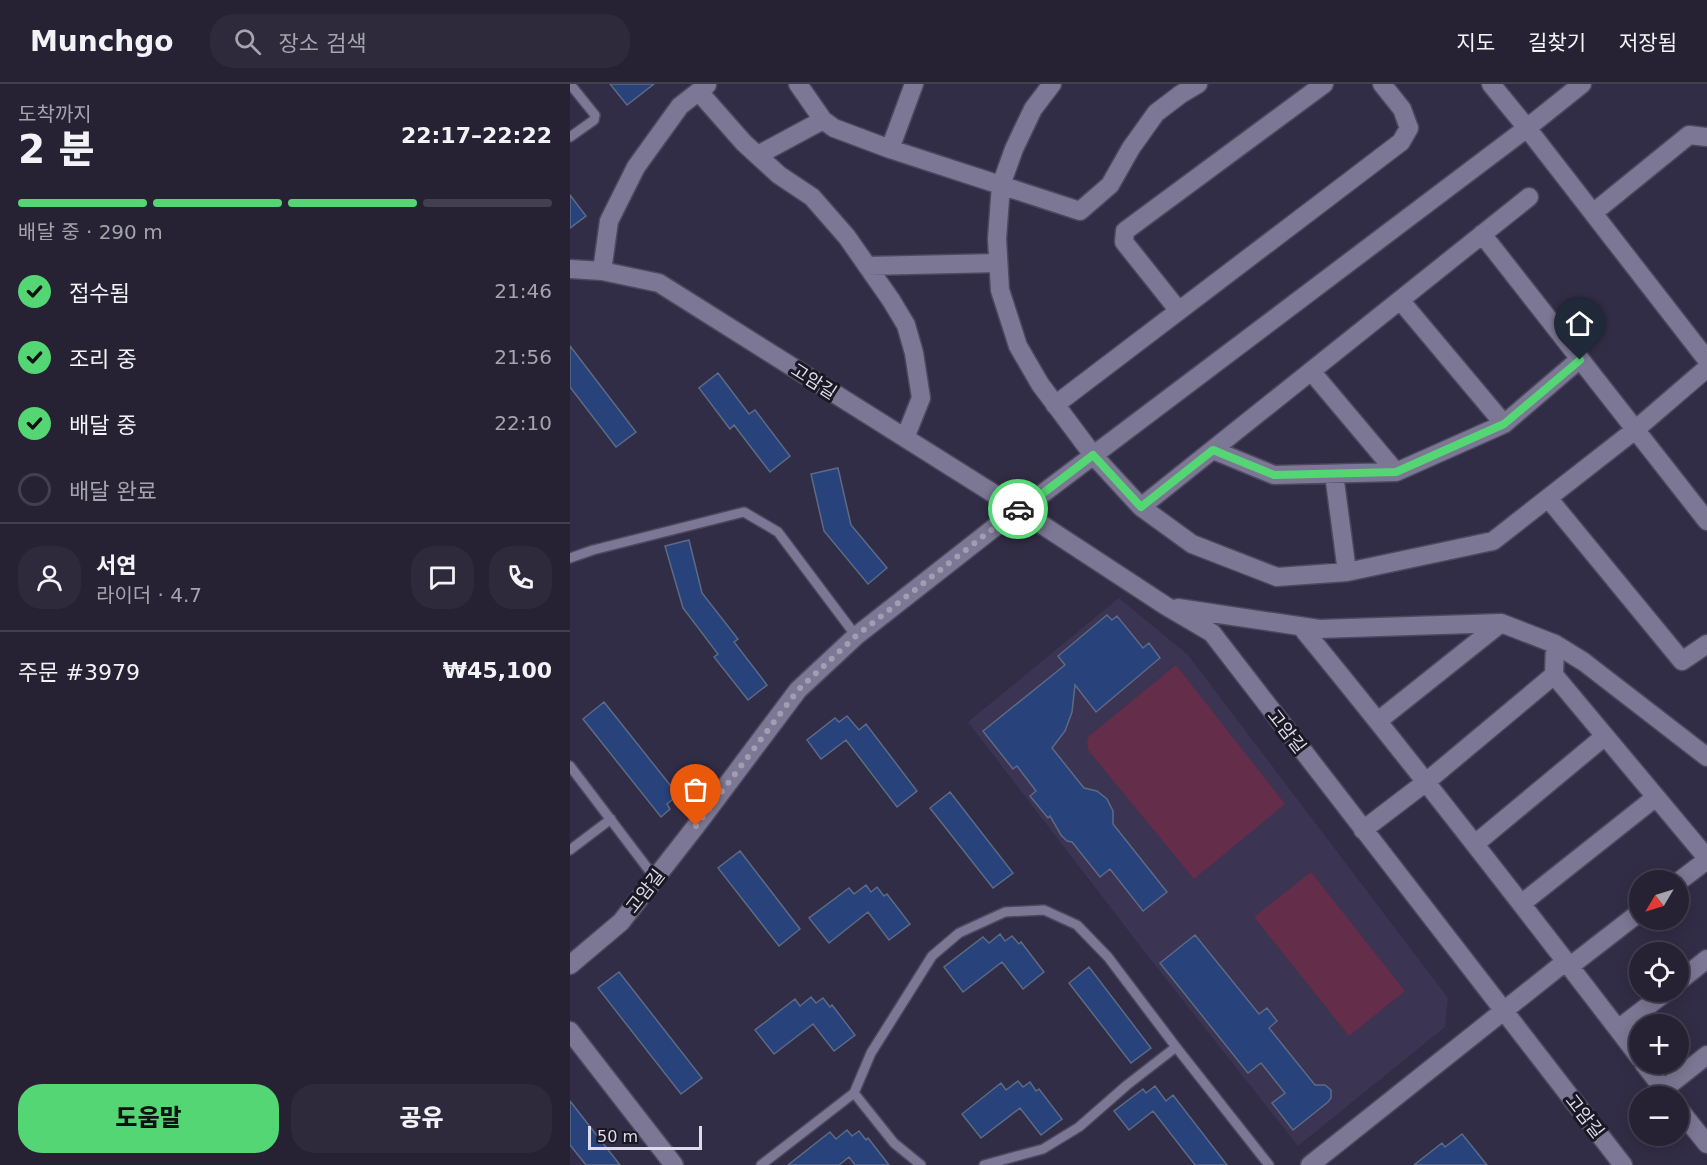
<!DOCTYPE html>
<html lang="ko">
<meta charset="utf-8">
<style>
:root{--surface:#262234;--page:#2e2a3c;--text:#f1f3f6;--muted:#a4a4ac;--line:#423f4f;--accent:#53d673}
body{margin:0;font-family:"DejaVu Sans","Noto Sans KR",sans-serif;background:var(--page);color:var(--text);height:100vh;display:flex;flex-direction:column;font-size:22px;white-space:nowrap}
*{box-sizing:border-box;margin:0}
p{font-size:20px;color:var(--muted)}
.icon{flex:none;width:33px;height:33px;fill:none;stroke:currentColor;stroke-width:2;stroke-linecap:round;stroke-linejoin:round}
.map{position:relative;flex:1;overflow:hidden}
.details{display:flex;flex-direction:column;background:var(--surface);width:570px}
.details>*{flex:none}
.needle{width:39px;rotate:232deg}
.fabs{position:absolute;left:1059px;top:786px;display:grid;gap:12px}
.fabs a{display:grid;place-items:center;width:60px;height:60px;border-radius:50%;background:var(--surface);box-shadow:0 3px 15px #0003,0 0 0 2px var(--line);font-size:30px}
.scale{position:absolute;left:18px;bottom:15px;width:114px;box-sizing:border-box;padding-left:6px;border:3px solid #dedbeb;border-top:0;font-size:16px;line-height:21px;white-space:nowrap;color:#dedbeb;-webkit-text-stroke:4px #1a1823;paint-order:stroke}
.pin{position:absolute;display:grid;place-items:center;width:51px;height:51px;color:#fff;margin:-62px -26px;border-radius:50% 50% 50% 0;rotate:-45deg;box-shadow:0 0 6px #0007}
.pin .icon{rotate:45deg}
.courier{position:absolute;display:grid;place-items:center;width:60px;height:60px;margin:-30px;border:4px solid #53d673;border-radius:50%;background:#fff;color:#222;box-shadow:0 2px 8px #0007}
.head em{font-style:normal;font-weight:800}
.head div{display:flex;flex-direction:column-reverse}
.head{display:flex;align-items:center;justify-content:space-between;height:102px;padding:0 18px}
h1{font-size:39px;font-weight:800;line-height:45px}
.bar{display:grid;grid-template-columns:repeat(4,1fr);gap:9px 6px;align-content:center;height:72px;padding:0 18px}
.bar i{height:8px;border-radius:4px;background:var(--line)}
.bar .active{background:var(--accent)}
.bar p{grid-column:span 4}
.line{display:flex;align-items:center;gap:15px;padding:0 18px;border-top:2px solid var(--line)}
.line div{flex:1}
.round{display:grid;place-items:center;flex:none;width:63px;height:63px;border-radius:24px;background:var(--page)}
ol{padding:0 18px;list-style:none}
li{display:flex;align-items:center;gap:18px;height:66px}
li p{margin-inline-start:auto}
li .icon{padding:6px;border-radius:50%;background:var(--accent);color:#111;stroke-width:4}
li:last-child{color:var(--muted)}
li i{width:33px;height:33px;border:3px solid var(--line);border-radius:50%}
.cta{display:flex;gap:12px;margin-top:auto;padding:12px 18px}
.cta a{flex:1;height:69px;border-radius:24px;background:var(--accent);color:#111;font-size:24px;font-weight:800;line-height:69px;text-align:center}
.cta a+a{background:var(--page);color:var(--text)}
header{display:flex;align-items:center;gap:36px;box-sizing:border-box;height:84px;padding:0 30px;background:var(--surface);border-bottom:2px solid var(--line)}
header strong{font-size:28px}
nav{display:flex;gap:33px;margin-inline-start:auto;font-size:21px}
.search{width:420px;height:54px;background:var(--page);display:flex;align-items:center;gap:15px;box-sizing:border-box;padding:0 21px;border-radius:24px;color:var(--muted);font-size:22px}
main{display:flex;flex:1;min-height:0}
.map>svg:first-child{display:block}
</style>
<header>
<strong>Munchgo</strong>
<div class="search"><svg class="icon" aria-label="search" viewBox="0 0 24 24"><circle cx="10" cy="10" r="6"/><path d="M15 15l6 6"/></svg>장소 검색</div>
<nav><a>지도</a><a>길찾기</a><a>저장됨</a></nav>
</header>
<main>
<section class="details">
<div class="head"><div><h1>2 분</h1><p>도착까지</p></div><em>22:17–22:22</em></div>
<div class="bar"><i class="active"></i><i class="active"></i><i class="active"></i><i></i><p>배달 중 · 290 m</p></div>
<ol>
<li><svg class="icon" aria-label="check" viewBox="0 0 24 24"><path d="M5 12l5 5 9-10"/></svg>접수됨<p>21:46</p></li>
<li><svg class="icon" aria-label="check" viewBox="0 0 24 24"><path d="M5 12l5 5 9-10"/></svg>조리 중<p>21:56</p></li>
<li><svg class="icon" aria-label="check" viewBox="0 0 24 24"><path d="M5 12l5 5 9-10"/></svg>배달 중<p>22:10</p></li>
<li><i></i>배달 완료</li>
</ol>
<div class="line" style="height:108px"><a class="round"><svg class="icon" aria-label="person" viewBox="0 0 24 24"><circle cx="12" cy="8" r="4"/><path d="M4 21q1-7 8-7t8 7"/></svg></a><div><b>서연</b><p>라이더 · 4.7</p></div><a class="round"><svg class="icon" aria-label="chat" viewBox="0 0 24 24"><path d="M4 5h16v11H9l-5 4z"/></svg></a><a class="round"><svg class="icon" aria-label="phone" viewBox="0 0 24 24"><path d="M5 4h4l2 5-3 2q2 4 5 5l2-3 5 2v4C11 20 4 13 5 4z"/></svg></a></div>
<div class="line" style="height:78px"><div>주문 #3979</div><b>₩45,100</b></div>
<div class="cta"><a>도움말</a><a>공유</a></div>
</section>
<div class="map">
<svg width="1137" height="1081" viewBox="0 0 1137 1081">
<rect width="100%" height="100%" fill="#322d46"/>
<!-- built -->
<path fill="#3b3453" d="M549,514l69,57 260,343 -3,29 -147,119 -154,-195 -176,-229z"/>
<!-- green -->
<path fill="#642d49" d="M606,581l109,139 -91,75 -106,-129 -1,-8 2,-6z
M741,788l94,119 -56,45 -95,-119z"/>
<!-- building -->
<path fill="#28427b" stroke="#5d6a85" stroke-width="1.5" d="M40,0h44l-27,21z
M0,111l16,21 -16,12z
M0,262l66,86 -20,15 -46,-60z
M148,289l31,41 6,-4 35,46 -20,16 -36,-47 -4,4 -31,-41z
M268,384l13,57 36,43 -19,16 -44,-53 -13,-57z
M119,456l13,53 36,46 -4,3 33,43 -19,15 -34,-43 4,-3 -35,-46 -18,-62z
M537,531l5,5 5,-4 26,32 6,-5 11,15 -64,54 -21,-27 -3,27 -7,19 -13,17 32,40 13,3 10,8 6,12v13l54,68 -24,19 -33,-42 -10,8 -28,-35 -5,-1 -6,-6 -11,-19 -2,2 -18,-22 6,-5 -19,-25 -4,3 -30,-38 82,-66 -7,-9z
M34,618l74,93 -11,9 3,5 -9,8 -78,-98z
M277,632l12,14 7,-6 51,67 -20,16 -51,-67 -25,19 -14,-19 28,-22 4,4z
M380,708l63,81 -20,15 -63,-80z
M170,767l60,78 -21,17 -61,-78z
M296,801l5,7 6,-5 7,9 3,-2 23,30 -21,16 -21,-28 -39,31 -20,-25 40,-30 5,6z
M430,850l5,7 7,-5 7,8 2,-2 23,30 -21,17 -21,-27 -39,30 -19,-25 39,-30 6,6z
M625,851l64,79 8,-6 10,13 -8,7 46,57h10l6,5v8l-3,4 -35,28 -21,-27 13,-10 -24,-30 -13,10 -88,-110z
M519,883l62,81 -20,15 -62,-80z
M49,888l83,106 -21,16 -83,-106z
M241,913l5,6 7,-5 7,9 2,-2 23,30 -21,16 -21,-27 -39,30 -19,-24 40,-31 5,7z
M448,997l5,6 7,-5 6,9 3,-2 23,30 -21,16 -21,-27 -39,30 -19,-24 39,-31 5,7z
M585,1002l11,15 7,-6 54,70h-32l-42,-54 -24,19 -15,-19 29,-22 3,4z
M0,1017l50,64h-34l-16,-20z
M277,1046l5,6 7,-5 7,9 2,-2 21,27h-34l-6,-8 -10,8h-51l42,-33 6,7z
M892,1050l25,31h-73l28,-22 3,4z"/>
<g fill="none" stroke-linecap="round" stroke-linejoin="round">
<defs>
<path id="service" d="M0,0l25,31 -1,5 -24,17
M0,474l23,-8 151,-38 34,20 78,104
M0,682l85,112
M0,766l41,-31
M284,1009l40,50 27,22
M191,1081l93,-72 17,-40 61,-97 27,-23 46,-21 39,-2 33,15 31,32 68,90 93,118
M414,1081l59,-16 36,-22 48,-42 49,-38"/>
<path id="minor" d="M228,0l25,36 11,8 56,21 190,62 30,-26 21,-37 25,-35 25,-19 17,-10
M482,0l-19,25 -19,40 -13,36 -4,54 3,51 18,56 22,38 53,71 48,52 51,37 85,33 70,-5 146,-31 142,-111 72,-62
M921,0l36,44 180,232
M129,8l45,51 35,32 33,22 35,40 44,63 15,25 8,28 7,45 -16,40
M320,65l24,-65
M188,71l65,-35
M1023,129l96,-78 18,2
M912,150l225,287
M297,182l131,-3
M0,185l32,2 57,12 359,226 24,-15 485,-366 55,-44
M32,187l7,-50 27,-54 44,-61 27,-21
M830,216l104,124
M609,227l-55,-69 1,-11 199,-147
M741,287l85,101
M485,321l346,-263 8,-14 -7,-19 -20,-25
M643,366l61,25 122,-3 108,-48 76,-65
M764,390l13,98
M978,414l134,163 25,-17
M571,423l388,-310
M608,524l141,21 182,-6 54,21 -1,31 153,183
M732,544c116,141 227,285 338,430
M985,560l29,18 123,95
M808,637l123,-98
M793,746l63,-48 128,-107
M905,760l130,-108
M1108,798l29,-22
M951,820l135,-107
M0,881l51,-43 75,-96 102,-136 58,-54 162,-127 148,97 46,27 411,532
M999,883l71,-55
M1108,898l29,-23
M1048,945l48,-37
M0,947l104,134
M1074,980l25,32
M1094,1005l43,-34
M1108,1024l29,36
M740,1081l255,-203"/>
</defs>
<!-- service casing -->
<use href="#service" stroke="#4d485e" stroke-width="12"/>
<!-- minor casing -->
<use href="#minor" stroke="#4d485e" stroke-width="21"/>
<!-- service -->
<use href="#service" stroke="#7c7794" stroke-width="9"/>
<!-- minor -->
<use href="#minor" stroke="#7c7794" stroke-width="18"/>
</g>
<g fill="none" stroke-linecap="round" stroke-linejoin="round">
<!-- done -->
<path stroke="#a29eb1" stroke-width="6" stroke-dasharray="0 10.8" d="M126,742l102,-136 58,-54 162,-127"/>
<!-- route -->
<path stroke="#53d673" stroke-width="8" d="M448,425l24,-15 51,-39 48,52 72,-57 61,25 122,-3 108,-48 76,-64"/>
</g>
<g text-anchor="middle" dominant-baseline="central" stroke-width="6" stroke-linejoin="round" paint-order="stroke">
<!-- street labels -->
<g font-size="18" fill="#dedbeb" stroke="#1a1823">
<text transform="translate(244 297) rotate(32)">고암길</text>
<text transform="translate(717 647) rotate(52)">고암길</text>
<text transform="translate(75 807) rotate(-52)">고암길</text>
<text transform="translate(1015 1032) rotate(52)">고암길</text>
</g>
</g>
</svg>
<div class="fabs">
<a><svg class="needle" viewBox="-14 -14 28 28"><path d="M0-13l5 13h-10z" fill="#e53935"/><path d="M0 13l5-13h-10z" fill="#a4a4ac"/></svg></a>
<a><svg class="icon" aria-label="locate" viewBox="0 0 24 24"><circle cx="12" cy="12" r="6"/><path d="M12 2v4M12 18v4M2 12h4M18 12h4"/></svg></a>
<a>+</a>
<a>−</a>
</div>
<div class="scale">50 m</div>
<div class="pin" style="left:126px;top:742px;background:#ea580c"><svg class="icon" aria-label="bag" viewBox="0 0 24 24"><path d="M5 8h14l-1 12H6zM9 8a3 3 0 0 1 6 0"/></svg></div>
<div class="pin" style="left:1010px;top:276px;background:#1f2937"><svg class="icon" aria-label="home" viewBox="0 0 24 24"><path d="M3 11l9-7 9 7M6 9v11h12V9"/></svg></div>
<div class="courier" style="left:448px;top:425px"><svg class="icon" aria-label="car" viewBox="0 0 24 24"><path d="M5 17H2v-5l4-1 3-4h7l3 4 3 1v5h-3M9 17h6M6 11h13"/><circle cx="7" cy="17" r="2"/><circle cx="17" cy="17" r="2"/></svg></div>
</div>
</main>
